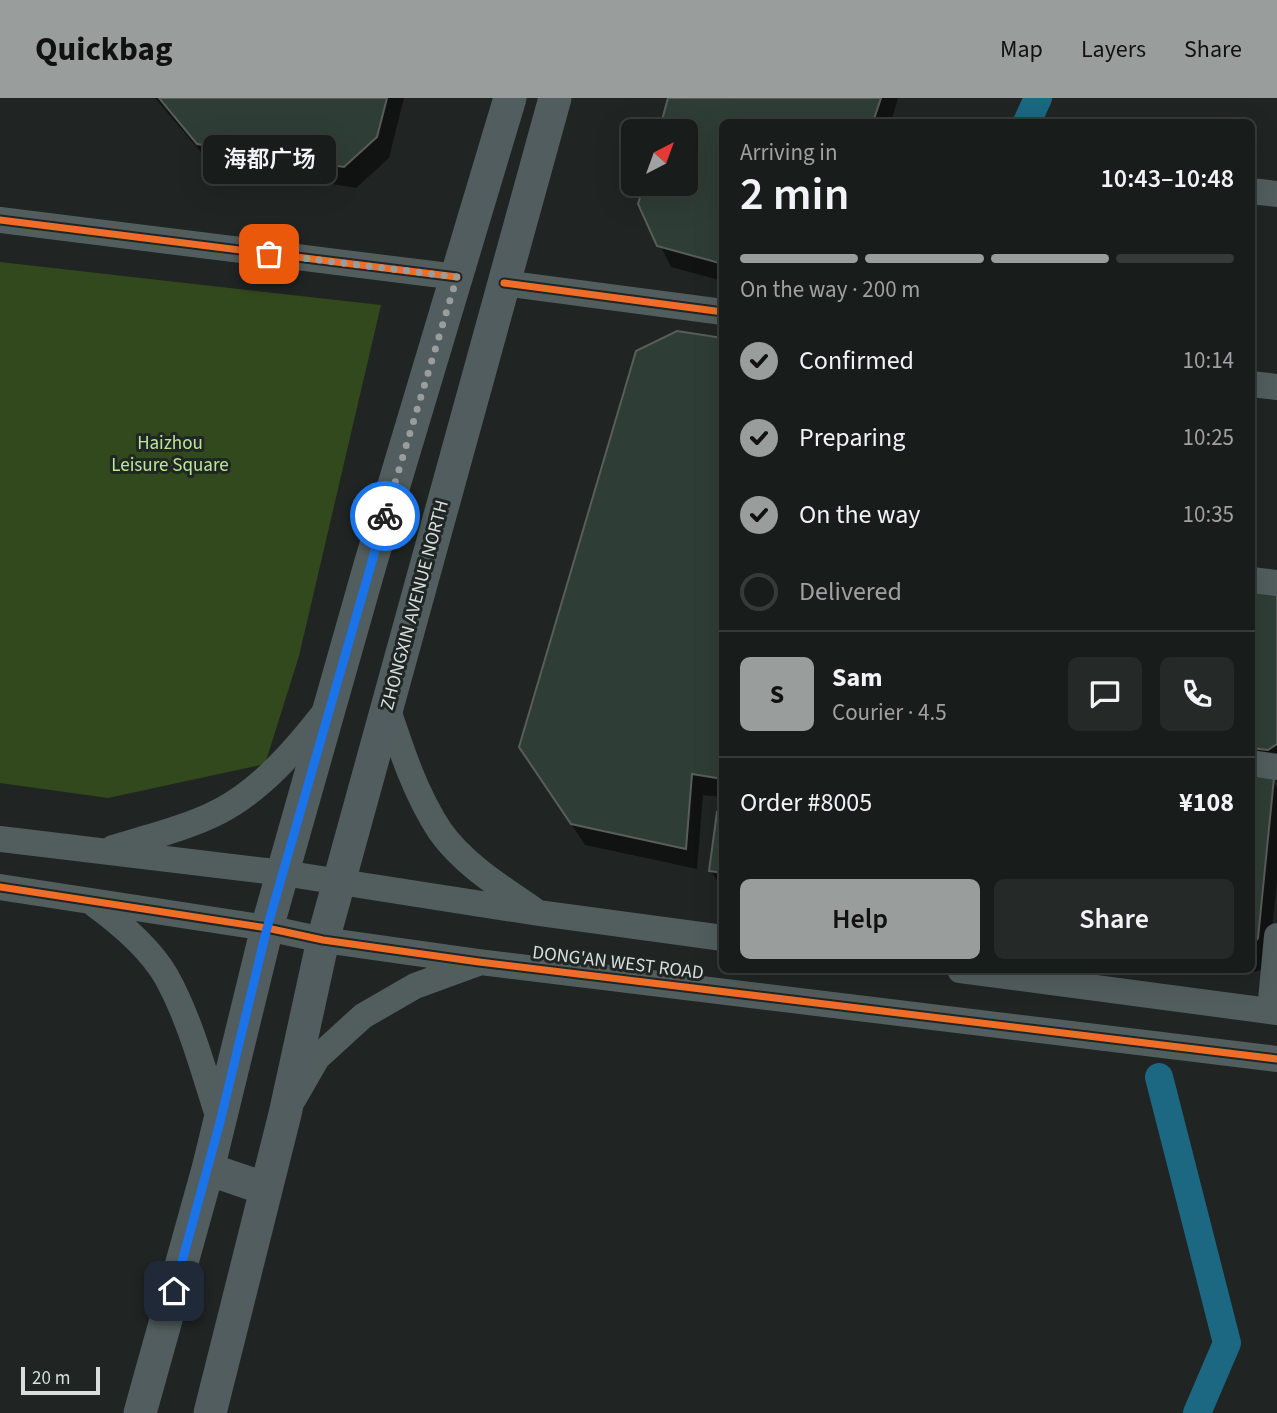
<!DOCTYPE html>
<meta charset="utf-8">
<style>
:root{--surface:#181c1a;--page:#252927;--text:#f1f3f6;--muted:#9fa1a2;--line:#363a39;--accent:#999e9d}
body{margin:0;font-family:"Source Sans 3","Noto Sans SC",sans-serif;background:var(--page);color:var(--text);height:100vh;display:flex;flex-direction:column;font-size:26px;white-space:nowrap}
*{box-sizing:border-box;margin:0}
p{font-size:23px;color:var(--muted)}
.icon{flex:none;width:38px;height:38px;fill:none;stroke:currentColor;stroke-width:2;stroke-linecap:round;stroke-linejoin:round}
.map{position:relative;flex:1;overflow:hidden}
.details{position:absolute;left:719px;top:21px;width:536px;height:854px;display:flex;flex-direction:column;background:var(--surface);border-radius:10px;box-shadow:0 7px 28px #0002,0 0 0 2px var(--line)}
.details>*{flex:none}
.needle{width:46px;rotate:41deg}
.fabs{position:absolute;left:621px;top:21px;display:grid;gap:14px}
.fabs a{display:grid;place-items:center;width:77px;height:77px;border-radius:10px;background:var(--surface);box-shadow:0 7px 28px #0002,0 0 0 2px var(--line);font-size:35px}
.scale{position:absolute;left:21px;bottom:18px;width:79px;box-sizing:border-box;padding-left:7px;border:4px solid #dadfde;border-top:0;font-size:19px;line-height:24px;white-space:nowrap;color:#dadfde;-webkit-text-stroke:5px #1f2624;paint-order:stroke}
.pin{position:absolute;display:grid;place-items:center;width:60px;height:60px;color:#fff;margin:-30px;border-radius:14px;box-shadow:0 4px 10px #0006}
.courier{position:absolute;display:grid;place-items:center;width:70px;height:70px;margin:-35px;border:5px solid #1a73e8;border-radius:50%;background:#fff;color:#222;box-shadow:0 2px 9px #0007}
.bubble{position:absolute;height:49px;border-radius:10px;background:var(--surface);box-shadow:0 7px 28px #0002,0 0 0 2px var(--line);font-size:23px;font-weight:600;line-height:49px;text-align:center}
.summary em{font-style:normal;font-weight:600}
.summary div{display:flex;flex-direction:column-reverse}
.summary{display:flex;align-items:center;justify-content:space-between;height:119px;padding:0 21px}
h1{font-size:46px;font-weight:600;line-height:52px}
.bar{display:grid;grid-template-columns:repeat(4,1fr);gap:10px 7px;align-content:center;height:84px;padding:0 21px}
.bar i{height:9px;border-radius:5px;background:var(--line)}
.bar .selected{background:var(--accent)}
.bar p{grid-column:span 4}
.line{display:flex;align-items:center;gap:18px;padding:0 21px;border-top:2px solid var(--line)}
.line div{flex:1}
.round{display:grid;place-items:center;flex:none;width:74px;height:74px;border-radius:10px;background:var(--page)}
ol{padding:0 21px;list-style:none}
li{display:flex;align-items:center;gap:21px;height:77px}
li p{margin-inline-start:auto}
li .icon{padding:7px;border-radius:50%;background:var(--accent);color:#111;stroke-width:4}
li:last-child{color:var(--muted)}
li i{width:38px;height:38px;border:4px solid var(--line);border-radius:50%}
.button{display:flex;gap:14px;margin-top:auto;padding:14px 21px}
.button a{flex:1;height:80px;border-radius:10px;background:var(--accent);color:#111;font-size:28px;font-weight:600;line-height:80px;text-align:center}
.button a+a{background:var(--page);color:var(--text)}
header{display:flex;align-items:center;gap:42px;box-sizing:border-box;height:98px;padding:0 35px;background:var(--accent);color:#111}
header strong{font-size:33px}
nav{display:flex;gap:38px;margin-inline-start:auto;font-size:24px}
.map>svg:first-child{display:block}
</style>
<header>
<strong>Quickbag</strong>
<nav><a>Map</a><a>Layers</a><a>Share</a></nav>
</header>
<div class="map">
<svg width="1277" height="1315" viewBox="0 0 1277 1315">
<rect width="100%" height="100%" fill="#202523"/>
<!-- green -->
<path fill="#32481d" d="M0,164l381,43 -82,351 -34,108 -157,34 -108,-15z"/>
<!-- shadow -->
<path fill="#0007" d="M155,0h249l-15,60 -33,30 -145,-24z
M670,0h228l-7,24h-168v159l-52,-14 -31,-63 5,-20h41v-53h-26z
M723,242v457l-20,-2 -6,74 -112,-24 -65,-98z
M1251,494l26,3v175l-26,-4z
M1251,679l22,3 4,8v93l-8,78 -4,9 -10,4 -19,-2h15z
M723,717v72l-3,-1 -9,-15z"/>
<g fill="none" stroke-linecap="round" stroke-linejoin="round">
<!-- canal -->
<path stroke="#1c6782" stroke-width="28" d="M1027,24l11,-24
M1159,979l68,266 -30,70"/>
</g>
<!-- building -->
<path fill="#2e3d35" stroke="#595d5b" stroke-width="2" d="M159,0h228l-10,39 -33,30 -147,-23z
M668,0h213l-8,24h-150v142l-66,-18 -19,-42 6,-20h42v-53h-27z
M677,233l46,7v441l-31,-5 -6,75 -115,-25 -52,-77 117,-396z
M1251,492l26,3v151l-9,6 -17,-2z
M1251,677l23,3 -16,160 -7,10z
M717,714l6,1v60l-14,-2z"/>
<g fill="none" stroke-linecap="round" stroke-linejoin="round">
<!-- minor -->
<path stroke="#525d5e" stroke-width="26" d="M1251,93l26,3
M0,122l457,57
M504,185l219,29
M1251,286l26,3
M1251,482l26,3
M387,609c14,42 28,86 53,124 23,33 62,57 94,79
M1251,665l26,4
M0,741l283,34 256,40 184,25
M113,750c33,-10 77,-21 107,-37 42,-22 77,-63 105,-99
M0,789l267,41 56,12 156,22 798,97
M94,806c26,19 55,43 72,72 25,45 38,97 54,146
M960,872l317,42
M1270,913l7,-75
M294,1000l23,-40 46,-42 52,-30 63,-23"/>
<!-- major -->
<path stroke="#515d5e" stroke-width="33" d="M208,1071l58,20
M140,1315l68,-244 59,-241 103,-363 140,-467
M210,1315l75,-299 38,-174 232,-842"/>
<defs>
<path id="cycleway" d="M0,122l457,57
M504,185l219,29
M0,789l267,41 56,12 156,22 798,97"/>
</defs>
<!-- cycleway casing -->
<use href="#cycleway" stroke="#1f2624" stroke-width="11"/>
<!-- cycleway -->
<use href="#cycleway" stroke="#ee6e29" stroke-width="7"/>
</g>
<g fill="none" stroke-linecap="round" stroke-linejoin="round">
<!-- done -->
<path stroke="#999e9d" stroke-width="7" stroke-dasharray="0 12.6" d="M269,156l188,23 -72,239"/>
<!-- route -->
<path stroke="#1a73e8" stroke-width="9" d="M174,1193l46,-169 47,-194 118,-412"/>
</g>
<g text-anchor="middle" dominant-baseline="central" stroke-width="6" stroke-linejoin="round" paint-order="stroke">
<!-- park labels -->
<g font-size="19" fill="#bae795" stroke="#1f2624">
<text x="170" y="345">Haizhou<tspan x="170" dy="22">Leisure Square</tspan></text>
</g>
<!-- street labels -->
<g font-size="19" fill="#dadfde" stroke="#1f2624">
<text transform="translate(415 507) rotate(-75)">ZHONGXIN AVENUE NORTH</text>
<text transform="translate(618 865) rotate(7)">DONG'AN WEST ROAD</text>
</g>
</g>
</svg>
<div class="fabs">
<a><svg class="needle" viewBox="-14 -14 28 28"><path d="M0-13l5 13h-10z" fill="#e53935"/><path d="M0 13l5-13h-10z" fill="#9fa1a2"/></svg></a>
</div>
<div class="scale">20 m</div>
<div class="pin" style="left:269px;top:156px;background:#ea580c"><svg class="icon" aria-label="bag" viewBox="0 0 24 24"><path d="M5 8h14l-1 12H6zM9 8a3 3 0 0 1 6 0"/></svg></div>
<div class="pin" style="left:174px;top:1193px;background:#1f2937"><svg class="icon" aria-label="home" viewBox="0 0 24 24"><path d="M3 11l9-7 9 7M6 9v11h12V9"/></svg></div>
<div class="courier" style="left:385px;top:418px"><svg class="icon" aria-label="bike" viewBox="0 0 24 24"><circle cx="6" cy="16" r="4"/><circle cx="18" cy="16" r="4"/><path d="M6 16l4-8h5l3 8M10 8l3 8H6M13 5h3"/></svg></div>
<div class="bubble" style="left:203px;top:37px;width:133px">海都广场</div>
<section class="details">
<div class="summary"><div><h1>2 min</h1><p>Arriving in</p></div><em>10:43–10:48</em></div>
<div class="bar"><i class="selected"></i><i class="selected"></i><i class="selected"></i><i></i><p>On the way · 200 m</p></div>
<ol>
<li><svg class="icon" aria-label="check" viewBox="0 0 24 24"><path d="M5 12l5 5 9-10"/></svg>Confirmed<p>10:14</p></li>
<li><svg class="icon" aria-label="check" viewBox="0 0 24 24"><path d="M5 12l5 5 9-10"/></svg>Preparing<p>10:25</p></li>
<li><svg class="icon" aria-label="check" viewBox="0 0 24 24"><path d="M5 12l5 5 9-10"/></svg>On the way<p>10:35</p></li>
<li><i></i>Delivered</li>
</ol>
<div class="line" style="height:126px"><b class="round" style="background:var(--accent);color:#111">S</b><div><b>Sam</b><p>Courier · 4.5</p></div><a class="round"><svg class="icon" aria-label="chat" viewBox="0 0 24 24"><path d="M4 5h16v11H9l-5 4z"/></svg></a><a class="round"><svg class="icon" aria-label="phone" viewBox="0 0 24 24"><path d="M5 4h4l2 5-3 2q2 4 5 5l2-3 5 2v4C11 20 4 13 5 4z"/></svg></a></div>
<div class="line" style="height:91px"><div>Order #8005</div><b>¥108</b></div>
<div class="button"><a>Help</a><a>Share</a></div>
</section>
</div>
